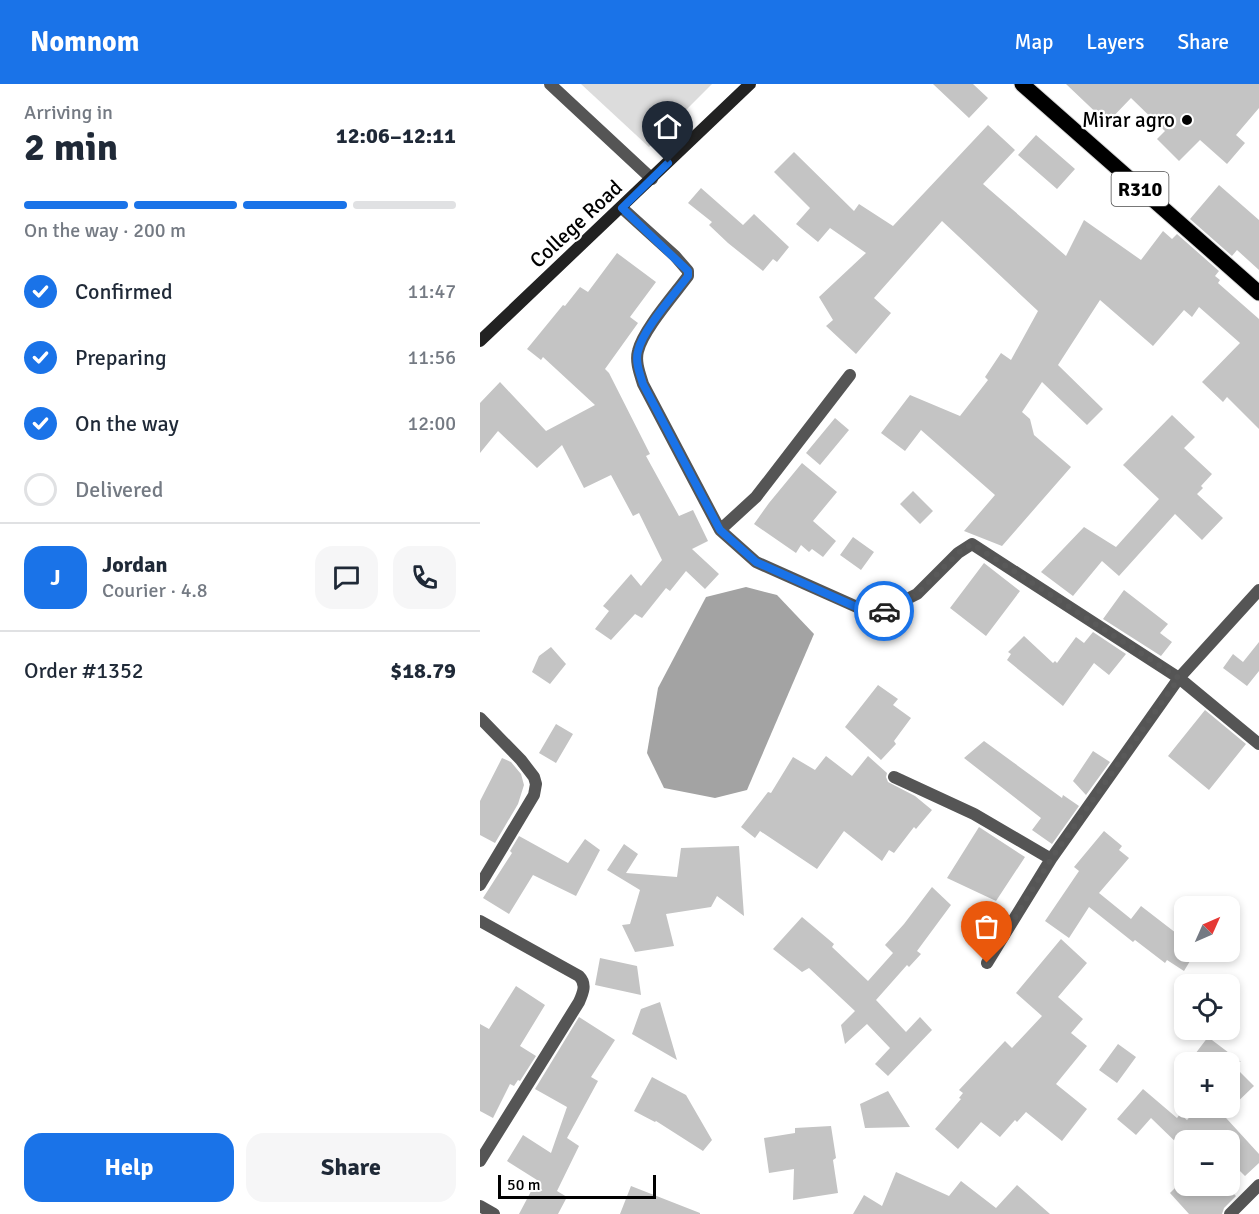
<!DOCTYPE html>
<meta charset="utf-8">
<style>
:root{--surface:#fff;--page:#f6f6f7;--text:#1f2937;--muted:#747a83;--line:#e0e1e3;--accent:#1a73e8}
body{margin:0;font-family:Signika,sans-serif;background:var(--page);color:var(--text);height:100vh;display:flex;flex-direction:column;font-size:22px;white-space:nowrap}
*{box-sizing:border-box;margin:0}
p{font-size:20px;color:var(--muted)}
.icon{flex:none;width:33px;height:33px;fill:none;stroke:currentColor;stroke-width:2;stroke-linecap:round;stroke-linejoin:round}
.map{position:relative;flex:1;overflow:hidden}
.panel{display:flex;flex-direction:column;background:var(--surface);width:480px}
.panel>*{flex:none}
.needle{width:39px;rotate:45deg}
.buttons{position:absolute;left:694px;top:812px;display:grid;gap:12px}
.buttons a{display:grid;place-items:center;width:66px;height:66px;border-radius:12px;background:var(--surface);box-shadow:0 3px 9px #0003;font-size:30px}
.scale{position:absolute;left:18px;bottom:15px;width:158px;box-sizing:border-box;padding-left:6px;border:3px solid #000;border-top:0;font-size:16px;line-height:21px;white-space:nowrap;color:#000;-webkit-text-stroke:4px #fff;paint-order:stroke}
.pin{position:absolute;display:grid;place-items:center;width:51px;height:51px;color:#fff;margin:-62px -26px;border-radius:50% 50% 50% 0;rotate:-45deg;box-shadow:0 0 6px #0007}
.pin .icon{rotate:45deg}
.courier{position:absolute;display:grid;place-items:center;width:60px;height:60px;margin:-30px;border:4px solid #1a73e8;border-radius:50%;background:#fff;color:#222;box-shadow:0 2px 8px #0007}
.headline em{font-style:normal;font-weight:700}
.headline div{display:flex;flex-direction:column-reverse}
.headline{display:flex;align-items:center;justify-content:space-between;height:102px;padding:0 24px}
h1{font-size:39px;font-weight:700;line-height:45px}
.bar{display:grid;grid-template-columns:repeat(4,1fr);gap:9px 6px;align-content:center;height:72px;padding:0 24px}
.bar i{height:8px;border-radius:4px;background:var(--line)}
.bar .current{background:var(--accent)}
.bar p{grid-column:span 4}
.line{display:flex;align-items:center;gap:15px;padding:0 24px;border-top:2px solid var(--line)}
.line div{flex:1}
.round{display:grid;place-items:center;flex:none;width:63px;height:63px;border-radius:18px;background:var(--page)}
ol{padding:0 24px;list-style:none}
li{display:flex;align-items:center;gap:18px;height:66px}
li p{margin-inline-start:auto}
li .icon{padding:6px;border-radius:50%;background:var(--accent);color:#fff;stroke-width:4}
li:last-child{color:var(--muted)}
li i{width:33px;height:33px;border:3px solid var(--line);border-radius:50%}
.primary-button{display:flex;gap:12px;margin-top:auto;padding:12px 24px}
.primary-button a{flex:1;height:69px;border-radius:18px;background:var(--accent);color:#fff;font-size:24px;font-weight:700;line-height:69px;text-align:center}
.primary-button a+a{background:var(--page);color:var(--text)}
header{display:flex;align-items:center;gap:36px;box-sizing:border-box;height:84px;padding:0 30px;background:var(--accent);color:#fff}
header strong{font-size:28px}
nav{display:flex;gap:33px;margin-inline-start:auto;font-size:21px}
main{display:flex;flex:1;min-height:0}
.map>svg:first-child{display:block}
</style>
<header>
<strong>Nomnom</strong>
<nav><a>Map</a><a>Layers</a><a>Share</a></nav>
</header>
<main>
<section class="panel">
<div class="headline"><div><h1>2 min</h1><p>Arriving in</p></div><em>12:06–12:11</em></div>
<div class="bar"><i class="current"></i><i class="current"></i><i class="current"></i><i></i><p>On the way · 200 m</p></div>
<ol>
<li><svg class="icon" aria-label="check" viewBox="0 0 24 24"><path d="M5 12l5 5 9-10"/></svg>Confirmed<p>11:47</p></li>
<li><svg class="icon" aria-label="check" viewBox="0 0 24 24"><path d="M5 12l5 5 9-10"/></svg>Preparing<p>11:56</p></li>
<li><svg class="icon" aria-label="check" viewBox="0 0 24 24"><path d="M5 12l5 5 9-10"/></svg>On the way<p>12:00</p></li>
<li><i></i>Delivered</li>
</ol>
<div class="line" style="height:108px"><b class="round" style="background:var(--accent);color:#fff">J</b><div><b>Jordan</b><p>Courier · 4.8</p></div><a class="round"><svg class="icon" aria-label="chat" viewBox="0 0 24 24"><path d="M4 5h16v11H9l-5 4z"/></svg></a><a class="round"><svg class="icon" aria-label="phone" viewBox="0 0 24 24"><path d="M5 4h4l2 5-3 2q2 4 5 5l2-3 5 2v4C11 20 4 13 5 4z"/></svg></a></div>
<div class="line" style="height:78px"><div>Order #1352</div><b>$18.79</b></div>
<div class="primary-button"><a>Help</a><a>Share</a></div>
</section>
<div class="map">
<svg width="779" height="1130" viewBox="0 0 779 1130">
<rect width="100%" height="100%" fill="#fff"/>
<!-- green -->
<path fill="#dcdcdc" d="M101,0h131l-63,63z"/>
<!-- water -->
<path fill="#a3a3a3" d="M266,503l31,8 37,39 -67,156 -32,8 -51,-10 -17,-35 11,-65 48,-91z"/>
<!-- building -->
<path fill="#c4c4c4" d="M453,0h40l15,14 -19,20z
M586,0h193v24l-23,27 9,8 -18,21 -27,-24 -21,21 -22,-22 8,-8 -34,-33 -24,25z
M508,41l27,25 -32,34 83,72 18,-36 57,40 22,-29 9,8 5,-5 42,37 -4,5 5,4 -2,3 41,36v110l-32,-32 -4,5 -21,-20 38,-39 -41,-36 -7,10 -8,-7 -31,36 -53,-46 -42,65 45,44 -16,16 -45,-43 -20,30 8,7 4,16 37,32 -69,79 -38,-15 31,-36 -74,-65 -16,21 -24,-18 29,-38 50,21 28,-36 -3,-3 16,-24 10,7 27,-49 -96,-90 -68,77 17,15 -35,41 -30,-28 7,-6 -14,-23 47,-44 -36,-25 -12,14 -22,-18 14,-16 -36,-36 20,-20 60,59 5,-7 34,22z
M556,51l39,34 -18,20 -39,-34z
M739,101l40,35v50l-22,-20 -5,6 -42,-37z
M221,104l42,37 11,-11 35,33 -12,15 -4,-3 -10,12 -35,-28 -19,-18 3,-3 -24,-19z
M137,169l39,29 -26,35 8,6 -33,46 4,4 41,81 -4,2 33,60 14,-6 15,31 -16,8 27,25 -14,15 -19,-18 -16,20 -4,-3 -24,30 -7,-4 -24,26 -16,-11 14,-18 -6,-5 28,-32 10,12 21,-26 -23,-47 -6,3 -22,-41 -27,13 -22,-43 -25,23 -39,-37 -18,22v-50l20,-21 46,49 49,-26 -52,-48 -2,3 -14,-11 36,-44 2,1 15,-19 8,5z
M692,331l23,22 -11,11 28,26 -11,12 2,2 -6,6 26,24 -21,22 -27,-26 -56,62 -17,-15 -29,35 -32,-24 43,-45 32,20 43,-48 -36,-34z
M355,334l14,12 -29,35 -14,-12z
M322,379l35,29 -24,29 23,20 -13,16 -11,-8 -3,3 -8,-7 -5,8 -42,-29 15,-21z
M433,407l20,20 -13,13 -20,-20z
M373,453l21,15 -13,18 -21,-15z
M504,479l36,28 -34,45 -36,-28z
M644,506l44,34 -8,9 12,9 -11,14 -58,-37z
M613,548l33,22 -17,21 -15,-12 -31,43 -56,-46 4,-6 -3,-2 16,-16 29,27 2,-2 2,2 19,-26 8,6z
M779,558v29l-12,15 -24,-18 10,-14 10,8z
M71,563l15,17 -16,20 -18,-12 7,-16z
M398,601l20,14 -5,6 18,13 -17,23 2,3 -15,16 -36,-33z
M725,626l41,34 -37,46 -41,-34z
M76,640l17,10 -17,29 -17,-10z
M504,657l78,57 1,-3 16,11 -27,38 -20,-14 9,-12 -77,-60z
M613,667l17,11 -24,33 -13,-14z
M346,672l26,20 16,-20 19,17 -1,4 2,5 27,14 17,14 -16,19 -2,-2 -20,26 -5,-3 -7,11 -38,-30 -27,38 -57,-38 -5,7 -14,-11 27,-35 3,1 22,-36 22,13z
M22,674l9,4 10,12 3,11 -6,19 -23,39 -15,-8v-34z
M499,743l46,30 -29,44 -49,-23z
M624,747l18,15 -3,4 10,8 -30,35 32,26 10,-13 44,34v11h11l-12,20 -17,-11 -2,3 -30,-23 -2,2 -44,-35 -20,31 -24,-17 34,-50 -5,-4z
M39,752l49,27 17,-24 15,11 -24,46 -43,-21 -24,39 -26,-16 29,-45 -2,-2z
M144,760l14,10 -12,19 51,4 4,-29 58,-2 5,70 -27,-20 -6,11 -45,7 8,32 -39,6 -13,-27 8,-1 10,-34 -33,-20z
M452,803l19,18 -34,46 4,3 -12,13 -2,-2 -31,35 30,32 14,-15 12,13 -44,46 -13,-12 15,-16 -23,-24 -22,20 -4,-19 14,-14 -46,-43 -7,4 -29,-23 29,-32 32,27 -2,3 36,34 25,-28 -8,-8 19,-21z
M581,855l26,24 -29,34 25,22 -12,14 16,13 -31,38 31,25 -25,32 -36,-29 -9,10 -2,-2 -15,17 -19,-15 -23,27 -23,-20 26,-30 -2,-1 4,-5 -4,-3 46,-49 7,7 30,-32 -26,-23z
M120,874l37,8 4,29 -46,-10z
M36,902l29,19 -25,41 16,10 -16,25 -2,-1 -4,6 -4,-2 -17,34 -13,-7v-87l9,5z
M180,918l17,58 -45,-26 9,-25z
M99,933l36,23 -24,37 7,4 -31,57 12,8 -22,45 10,6 -9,17h-39l18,-34 -30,-19 16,-26 28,18 16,-46 -32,-18z
M728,953l33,25h-11l24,24 -24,23v-47h-41z
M638,960l18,13 -19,26 -18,-13z
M172,993l34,18 26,45 -9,11 -47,-30 -1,1 -21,-11z
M663,1005l34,29 3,-4 7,6 11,-12 9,8 9,-9 43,47v9l-14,13 -15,-15v-21h-45v11l-34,-33 -15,17 -19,-16z
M408,1007l22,36 -45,1 -5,-24z
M351,1042l5,32 -3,2 5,33 -45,7 1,-31 -25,4 -5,-35 31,-5v-5z
M416,1088l53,24 12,-15 35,27 21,-23 33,29h-197l11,-19 18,11z
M698,1101h47l11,11 -12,12 -2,6h-33l-19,-21z
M151,1102l69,27v1h-80z"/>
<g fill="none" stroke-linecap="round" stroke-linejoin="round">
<defs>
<path id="primary" d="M542,0l237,209"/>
</defs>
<!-- primary casing -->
<use href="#primary" stroke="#dbdbdb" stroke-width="17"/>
<!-- minor -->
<path stroke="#555" stroke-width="12" d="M70,0l102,95
M142,124l53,48 13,15v5c-14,19 -45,54 -50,75 -3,11 2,23 5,33l77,146
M370,291l-94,122 -36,33 36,32 119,53 42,-21 41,-41 14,-9 207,134 80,66
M0,634l41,42 13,17 2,7 -2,11 -54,90
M414,693l80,37 77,45
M0,837l99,55c8,8 4,17 0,26l-99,159
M507,879l64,-104 128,-181 80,-88
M0,1122l14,8
M750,1130l29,-29"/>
<!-- secondary -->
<path stroke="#222" stroke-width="12" d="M0,257l270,-257"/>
<!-- primary -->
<use href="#primary" stroke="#000" stroke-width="15"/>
</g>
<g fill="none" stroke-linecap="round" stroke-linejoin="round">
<!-- done -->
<path stroke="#595959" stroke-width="6" stroke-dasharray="0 10.8" d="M404,527l33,-17 41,-41 14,-9 207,134 -128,181 -64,104"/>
<!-- route -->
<path stroke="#1a73e8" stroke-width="8" d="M188,79l-46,45 66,63v5c-14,19 -45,53 -50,75 -3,11 2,23 5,33l77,146 36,32 118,53 10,-4"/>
</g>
<!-- markers -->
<circle fill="#000" stroke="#fff" stroke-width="2" cx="707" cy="36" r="6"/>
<g text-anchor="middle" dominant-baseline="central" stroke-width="4.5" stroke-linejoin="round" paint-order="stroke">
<!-- shield labels -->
<rect fill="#fff" stroke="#4c4c4c" stroke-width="1.5" x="631.5" y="88" width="57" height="34" rx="4.5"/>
<g font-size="20" font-weight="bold" fill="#000">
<text x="660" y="105">R310</text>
</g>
<!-- poi labels -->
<g font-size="21" fill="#000" stroke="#fff" text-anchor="end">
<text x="695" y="36">Mirar agro</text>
</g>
<!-- street labels -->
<g font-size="21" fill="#000" stroke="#fff">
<text transform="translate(96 140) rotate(-43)">College Road</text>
</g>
</g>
</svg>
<div class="buttons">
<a><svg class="needle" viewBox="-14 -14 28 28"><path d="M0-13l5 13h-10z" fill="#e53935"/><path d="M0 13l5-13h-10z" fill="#747a83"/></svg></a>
<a><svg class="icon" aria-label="locate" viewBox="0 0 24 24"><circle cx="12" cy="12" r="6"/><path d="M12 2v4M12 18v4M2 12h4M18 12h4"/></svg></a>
<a>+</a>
<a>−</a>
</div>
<div class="scale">50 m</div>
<div class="pin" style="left:507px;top:879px;background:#ea580c"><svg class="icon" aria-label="bag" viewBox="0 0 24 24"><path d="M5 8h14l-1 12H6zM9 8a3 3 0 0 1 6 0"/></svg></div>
<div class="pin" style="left:188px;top:79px;background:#1f2937"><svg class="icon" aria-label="home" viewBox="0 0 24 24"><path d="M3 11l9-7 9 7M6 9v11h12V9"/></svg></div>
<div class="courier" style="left:404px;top:527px"><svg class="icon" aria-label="car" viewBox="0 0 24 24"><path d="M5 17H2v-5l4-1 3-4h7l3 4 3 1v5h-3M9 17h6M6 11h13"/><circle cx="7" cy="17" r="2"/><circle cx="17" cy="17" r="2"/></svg></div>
</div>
</main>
